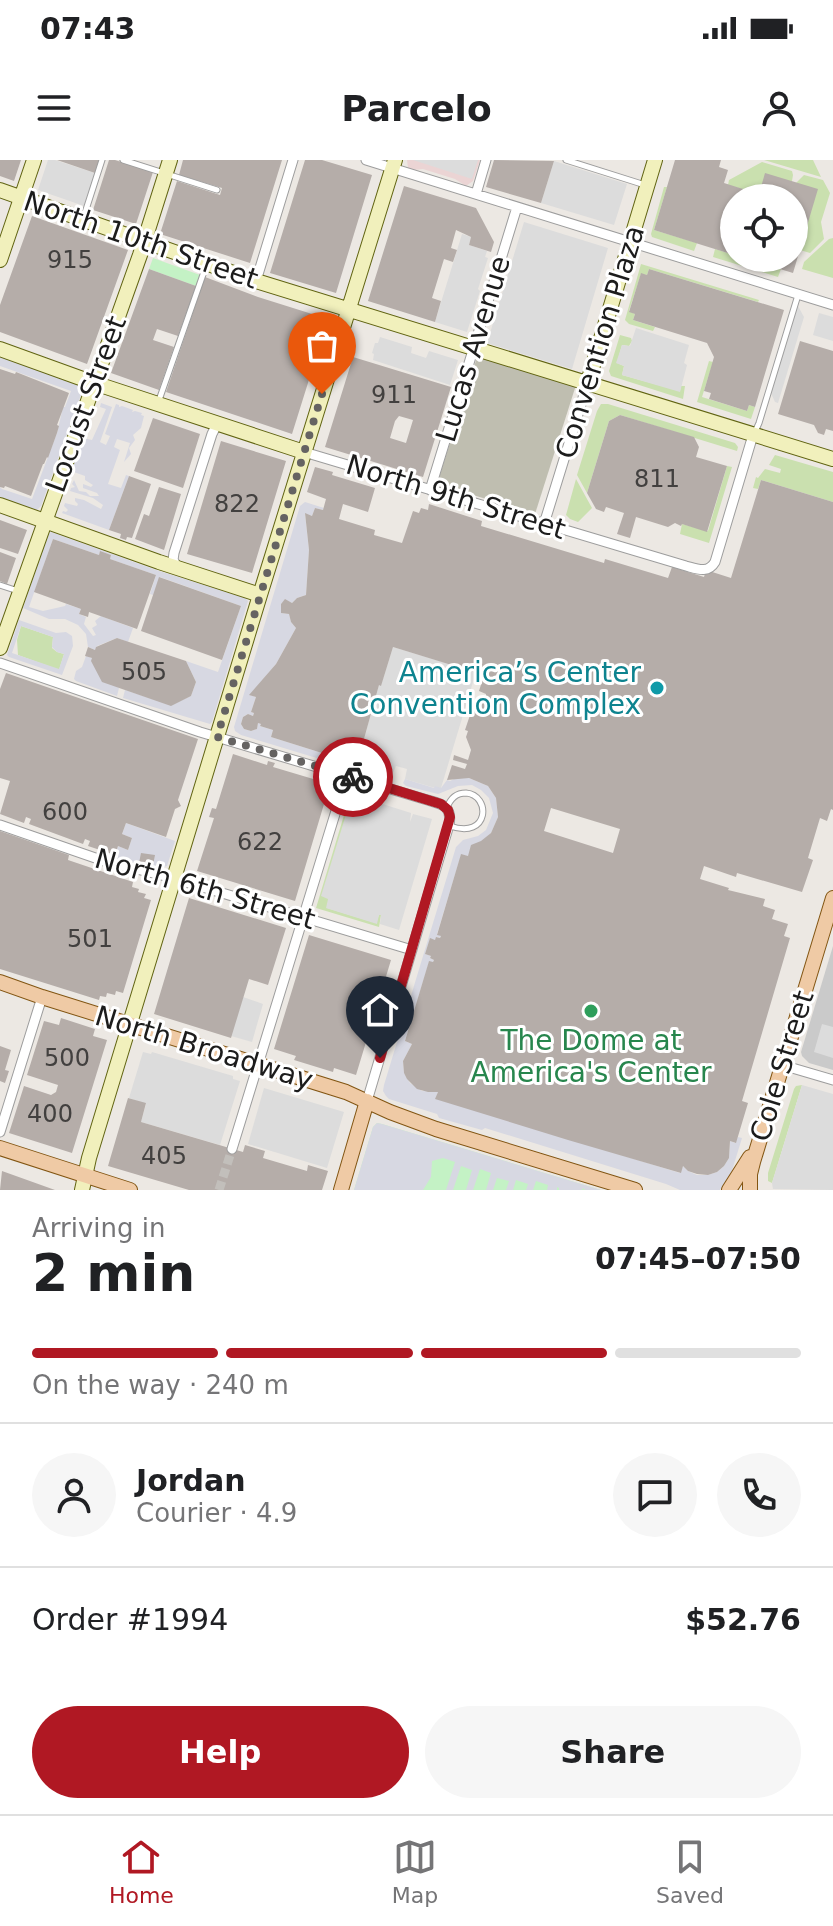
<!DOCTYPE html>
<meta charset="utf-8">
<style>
:root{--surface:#fff;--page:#f6f6f6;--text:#202124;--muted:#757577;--line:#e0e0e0;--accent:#b01823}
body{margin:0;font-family:"DejaVu Sans",sans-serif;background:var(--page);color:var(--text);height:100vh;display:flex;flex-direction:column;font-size:30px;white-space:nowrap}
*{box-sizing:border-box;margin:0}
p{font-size:26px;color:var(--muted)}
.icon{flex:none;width:44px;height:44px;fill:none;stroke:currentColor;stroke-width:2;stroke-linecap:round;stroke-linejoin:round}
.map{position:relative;height:1030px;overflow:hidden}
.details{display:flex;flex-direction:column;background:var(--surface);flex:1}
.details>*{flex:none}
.controls{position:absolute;left:720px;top:24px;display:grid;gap:16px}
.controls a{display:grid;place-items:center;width:88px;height:88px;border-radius:50%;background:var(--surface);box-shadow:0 2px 6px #0004;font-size:40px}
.pin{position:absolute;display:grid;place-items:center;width:68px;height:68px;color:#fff;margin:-82px -34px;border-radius:50% 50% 50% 0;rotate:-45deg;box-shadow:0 0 8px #0007}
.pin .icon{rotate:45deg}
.courier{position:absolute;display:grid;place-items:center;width:80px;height:80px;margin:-40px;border:6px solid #b01823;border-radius:50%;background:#fff;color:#222;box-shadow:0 2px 10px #0007}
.summary em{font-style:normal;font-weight:600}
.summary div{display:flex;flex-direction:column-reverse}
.summary{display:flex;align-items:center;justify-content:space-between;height:136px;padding:0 32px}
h1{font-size:52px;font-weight:600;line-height:60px}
.bar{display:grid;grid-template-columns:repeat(4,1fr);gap:12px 8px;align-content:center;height:96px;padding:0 32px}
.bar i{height:10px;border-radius:6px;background:var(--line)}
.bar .on{background:var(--accent)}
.bar p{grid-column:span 4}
.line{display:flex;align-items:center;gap:20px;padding:0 32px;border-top:2px solid var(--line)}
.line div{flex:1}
.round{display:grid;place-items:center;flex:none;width:84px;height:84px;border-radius:42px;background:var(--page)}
.cta{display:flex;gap:16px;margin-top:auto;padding:16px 32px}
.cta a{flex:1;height:92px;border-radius:48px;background:var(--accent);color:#fff;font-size:32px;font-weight:600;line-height:92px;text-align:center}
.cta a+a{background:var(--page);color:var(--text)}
.status{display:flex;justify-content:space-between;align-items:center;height:56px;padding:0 40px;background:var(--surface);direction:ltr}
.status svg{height:22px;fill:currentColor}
header{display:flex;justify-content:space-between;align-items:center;height:104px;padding:0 32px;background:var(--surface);font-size:36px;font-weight:600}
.dock{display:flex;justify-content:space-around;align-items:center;height:112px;border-top:2px solid var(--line);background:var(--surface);font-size:22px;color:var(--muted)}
.dock a{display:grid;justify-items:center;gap:4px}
.dock .on{color:var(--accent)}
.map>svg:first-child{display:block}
</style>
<div class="status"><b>07:43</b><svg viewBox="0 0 49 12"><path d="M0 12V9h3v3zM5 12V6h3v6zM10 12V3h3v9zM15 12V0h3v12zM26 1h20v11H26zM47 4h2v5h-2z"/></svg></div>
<header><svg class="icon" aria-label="menu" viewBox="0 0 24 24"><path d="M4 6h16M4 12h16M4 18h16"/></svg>Parcelo<svg class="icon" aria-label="person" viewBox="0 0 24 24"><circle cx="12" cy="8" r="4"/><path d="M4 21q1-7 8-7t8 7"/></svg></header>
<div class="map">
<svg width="833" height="1030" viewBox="0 0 833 1030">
<rect width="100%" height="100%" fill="#ece8e3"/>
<!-- commercial -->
<path fill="#ebd4d4" d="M407,0h73l-7,21 -7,5 -11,-7 -32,-10 -11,1 -4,-2z"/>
<!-- religious -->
<path fill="#cacaca" d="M833,786v124l-24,-7 -7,-7 -1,-4z"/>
<!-- construction -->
<path fill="#bfbeb0" d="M478,194l98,31 -41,129 -98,-30z"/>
<!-- grass -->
<path fill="#cae0af" d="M764,0h49l8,17z
M762,2l30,9 1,4 -1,6 -33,13 -31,-9 1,-5z
M804,15l19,5 7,13 -9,29 3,17 -14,14 -10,-3 -4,-67z
M664,27h3l-13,43 43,13 -3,8 -42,-14 -1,-3z
M833,78v40l-31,-9 2,-7 25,-23z
M715,89l19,6v3h11l36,11 -3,8 -65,-20z
M641,104l118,36 -1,2 -109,-33 -2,6 -6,-1 -12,37 6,3 -2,6 22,7 -2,4 -24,-7 -4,-4z
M620,175l11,3 1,3 -3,5 -7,-1 -5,18 7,3 -2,9 58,16 1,-5h4l-2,13 -72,-23 -2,-5z
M709,201l4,1 -11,35 45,14 2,-6 6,2 -4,12 -54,-17z
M601,244h7l127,39 3,4 -1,4 -117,-36 -11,6 -22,72 -10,-18 20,-64z
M775,295l58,17v30l-72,-22 -3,9 -5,-1 3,-11 2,1 7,-9 15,4 1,-4 -12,-4z
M727,306l5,1 -23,76 -29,-9 2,-10 26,7z
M576,319l16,29 -14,14 -8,-3 -4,-4z
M21,466l32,11 -1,11 5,4 7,2 -5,16 -41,-15 -1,-15z
M351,632l10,3 -2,2 -6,-2 -26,113 49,15 3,-8h2l-2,12 -63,-19z
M802,925l-30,98 -4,-2v-8l26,-84 2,-3z"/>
<!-- park -->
<path fill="#c4f2c5" d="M153,98l47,17 -4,11 -47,-17z
M377,963l5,1 219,66h-247l19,-63z"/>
<!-- parking -->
<path fill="#dcdcdc" d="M48,0h7l40,13 -11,33 -46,-16z
M413,0h65l-6,19z
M554,1l73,23 -13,41 -73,-22z
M524,62l84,26 -36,121 -85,-26z
M462,74l9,3 -2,8 18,6 -2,6 3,1 -10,31 2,2 -13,41 -32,-10z
M798,146l6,11 -26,86 -3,-1 -4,-9z
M819,153l14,4v24l-20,-6z
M636,168l53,17 -5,18 3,2 -7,27 -58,-17 2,-9 -8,-3 6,-18 8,1z
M380,177l32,10 -1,6 15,5 3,-7 29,9 -8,25 -77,-25 1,-6 -2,-1 3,-10h3z
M393,487l83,25 -35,116h-6l-30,-9 2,-10 -11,-3 -4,9 -35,-11 22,-79h2z
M352,635l18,6 -1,8 4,-8 38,12 -1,9 3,-8 19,5 -33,111 -19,-6 1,-9h-2l-2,9 -51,-16 2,-9 -7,-3z
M243,837l20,7 -11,38 -21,-6z
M822,864l11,3v31l-19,-6z
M143,892l8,2 1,-2 81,24v3l7,2 -20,64 -79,-23 5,-18 -17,-6z
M802,925l31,9v96l-60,-1 -1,-6z
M264,928l80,24 -17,56 -79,-24z"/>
<!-- plaza -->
<path fill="#d7d8e2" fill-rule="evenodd" d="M0,196l79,29 3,3v4l-41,114 -4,4 -37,-13v-10l2,2 30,10 25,-66 6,-26h2l6,-16 -71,-25z
M101,243l11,4 -12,35 6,3 4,-9 -5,-2 11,-30 3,1v2l3,-1 11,4 -1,2 3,-1 7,2 -1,2 3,1 -3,12 -8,7 2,5 -6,8 2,6 -7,8 6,-19 -13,-4 -3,8 6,3 -12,34 13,4 5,-13 3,1 -20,54 -47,-17 1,-2 3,1 2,-2 -4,-4 1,-3 12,3 1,-2 -3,-3v-3l9,2 17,9 2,-4 -10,-7 -23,-7 1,-3 4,-1 -3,-3 2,-4 5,11 7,1 4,4h9l-2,-3 -14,-5v-4l8,3 2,-2 -8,-5v-4l-14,-5 12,-33 9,2 14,-31 -6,-2z
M305,342l19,6 -1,2 -8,-2 -3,8 -7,-2 4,36 -3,45 -9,3 -5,5 -7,-3 -4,4v9l8,1 2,8 5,6 -20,36 -26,31 6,2 -5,15 3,1 -1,3 -5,-2 -5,3 -2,7 3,5 7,2 6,-2 1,-6 3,1 -1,2 13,4 -2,7 121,38 -3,5 -148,-45 -6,-4 -1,-4 66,-221z
M51,372l105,38 89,28 3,3 -36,121 -2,2 -87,-26 2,-8 46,15 20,-9 5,-14 -10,-21 32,11 23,-66 -81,-29 -7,18 -3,-1 6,-19 -46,-16 1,-4 -11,-3 -1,3 -46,-16 -24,68 14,4 22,-5 1,-2 15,5 -2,5 7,3 -2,7 9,12 3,-1 -4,-7 5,-3 -2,-4 6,-5 32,12 -5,14 -11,-4 -20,8 -2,4 -7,-3 -2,-13 -8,-9 -13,-6h-16l-26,-11 25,-73z
M19,460l37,13 10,-1 6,4 1,10 -11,29 -53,-18 -2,-2zM21,466l32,11 -1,10 5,5 7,2 -5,15 -47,-16z
M86,496l6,2 27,30 -2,8 -41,-15 -2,-2 2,-8 6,-4z
M456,618h13l19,8 8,12 2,19 -7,16 -23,23 -7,-1 -24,79 4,2 -1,2 -3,-1 -2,3 -5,-1 -5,15 6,2 -1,2 4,2 -1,2h-4l-24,79 7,3 -9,17 1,12 6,10 12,8 16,1 -2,6 244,75 3,-7 5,5 9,4h11l9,-3 7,-6 5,-8 1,-17 5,2 3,-6 4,1 -12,39 -10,13h-40l-14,-6 -181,-56 -3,2 -43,-12 -2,-4 -48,-15 -3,-3 -3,-5 1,-6 72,-238 7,-7 15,-4 8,-6 7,-17 -4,-15 -8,-8 -9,-5 -14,1 -20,8 -32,-8 -3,-3 2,-4 29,9 1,-2 6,2 6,-8 3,1z
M126,663l49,18 -8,25 -9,3 -44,-11 4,-12 10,4 4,-12 -10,-4z
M377,963l5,1 219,66h-16l-2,-2 -1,2h-23v-2l-2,-1v3h-10l1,-5 -12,-4 -3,9h-7l2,-6 -12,-4 -3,10h-7l3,-9 -12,-3 -4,12h-7l5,-17 -11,-4 -7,21h-7l6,-20 -11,-4 -8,24h-7l9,-28 -12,-4 -11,3 -1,16 -8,13h-69l19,-63z"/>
<!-- building -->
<path fill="#b5ada9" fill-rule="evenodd" d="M0,0h21l-7,21 -14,-5z
M57,0h42l-4,13z
M109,0h6l38,12 -17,52 -43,-14z
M183,0h99l-32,103 -90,-29 17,-53 43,14 2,-7 -43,-13z
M305,0h17l50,15 -36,118 -66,-20z
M494,0l60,1 -13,42 -55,-16z
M675,0h46l-2,7 9,3 -4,13 35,11 6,-21 53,16 -25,84 -46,-14 47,-1v-60h-60v57l-80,-25z
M404,26l72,22 18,34 -3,10 -22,-7 2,-8 -15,-7 -5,18 6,2 -4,12 -9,-3 -12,39 9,3 -6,21 -67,-21z
M32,56l96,34 -41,114 -87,-32v-27z
M149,109l47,17 -18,50 -21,-7 -4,11 21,7 -15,43 -48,-17z
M649,109l135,41 -29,97 -6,-2 -2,6 -38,-12 2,-6 -7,-2 10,-34 -7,-14 -74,-23 2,-6 -6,-2 12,-39 6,2z
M205,117l53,20 70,22 -36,115 -126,-42z
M800,181l33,10v80l-7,-2 -2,6 -6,-2 -4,-8 -36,-11z
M353,197l98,30 -28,90 -98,-30zM399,256l14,4 -7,23 -16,-5 5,-17z
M0,209l15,5 1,-2 53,21 -12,32 2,1 -2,7 -9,25 -1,-1 -3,7h-1l-12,32 -26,-10 -1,2 -4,-1z
M620,255l74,22 5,10 -3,10 31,9 -20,66 -25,-8 -1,2 -6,-3 -7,4 -32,-10 -6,21 -13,-4 7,-21 -18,-6 -2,5 -8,-3 -9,-16 22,-72z
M153,258l47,16 -17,54 -49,-17z
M221,281l65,20 -34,112 -65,-19z
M315,307l18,5 -1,3 43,13 -7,24 -25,-8 -4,15 36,11 -1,5 28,8 11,-32 6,2 2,-5 7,2 1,-6 53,17 -1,5 123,37 1,-4 63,19 4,-11 32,10 2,-7 25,8 30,-98 72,22v308l-2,-1 -4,12 -7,-3 -12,40 5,2 -11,32 -65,-19 -1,4 -32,-11 -4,13 29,9 -1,2 37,9 -2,7 12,4 -3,9 16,5 -4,12 6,2 -48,163 6,2 -12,40 -6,-2 -1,17 -5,8 -7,6 -9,3 -11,-1 -9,-3 -5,-5 -2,7 -113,-33 -133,-41 3,-7h-10l-11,-3 -10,-10 -3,-6 -1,-12 9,-17 -7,-3 24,-80 4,1 1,-2 -4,-2 1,-2 -6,-2 5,-16 5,2 1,-3 4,1 1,-2 -4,-1 24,-81 7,2 3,-11 10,-4 10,-8 7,-16 -2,-19 -8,-12 -19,-8 -22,2 5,-15 13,4 2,-5 -14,-4 1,-5 14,5 3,-10 -5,-13 2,-6 -3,-1 7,-21h2l3,-6 9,-7v-2l-7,-3 5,-16 -91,-28 -12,39 -2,-1 -22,79 -86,-27 2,-7 -13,-4 1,-2 -3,-1 -1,6 -6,2 -7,-2 -3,-5 2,-7 5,-3 5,2 1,-3 -3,-1 5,-15 -7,-2 27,-31 20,-36 -5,-6 -2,-8 -8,-1v-9l4,-5 7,4 5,-5 9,-3 3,-45 -4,-37 7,3 3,-8 8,2 3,-11 -19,-7zM551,648l69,21 -7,24 -69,-22z
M129,316l22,8 -19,54 -5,-1 -1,3 -6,-2 1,-4 -12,-4z
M159,327l22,7 -17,56 -29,-11 9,-25 5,2z
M0,360l27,10 -9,24 -18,-6z
M53,379l46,16 1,-4 11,4 -1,4 46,16 -19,54 -48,-17 -1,5 -9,-3 2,-5 -47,-17z
M0,392l16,6 -9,26 -7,-3z
M159,417l82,29 -19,54 -81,-29z
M117,478l69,23 10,21 -5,14 -20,10 -69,-24 -11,-21 1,-3 -7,-2 3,-9 7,3 1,-3z
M6,513l192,66 -20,61 3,6 -6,3 -9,28 -40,-14 -4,11 10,4 -4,12 -10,-4 -3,9 -27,-9 2,-5 -5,-2 -2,5 -54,-20 2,-5 -5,-2 -2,6 -24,-9 10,-33 -10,-3v-89z
M233,594l34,11 1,-4 7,2 -2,4 57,17 -35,117 -98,-30 17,-53 -5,-1 3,-9 4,1z
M0,671l69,24 -1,5 65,22 -1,5 7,2 -1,3 8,2 -2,4 7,2 -28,93 -7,-2 -1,4 -8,-2 -1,4 -6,-1 -1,4 -99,-31z
M141,693l14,2 -2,10 -14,-2z
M189,738l97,30 -18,57 -19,-6 -18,59 -77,-24z
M309,775l82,25 -35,115 -22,-7 -1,4 -39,-12 2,-4 -22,-7z
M61,858l34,11 -2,7 14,4 -35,113 -63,-20 15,-47 27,9 5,-3 2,-7 -31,-10 17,-54 15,4z
M0,886l11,4 -6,20 4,1 -4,12 -5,-2z
M128,938l18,5 -5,19 102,30 2,-7 20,6 -2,7 44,13 1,-6 20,6 -6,19h-133l-81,-24z
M2,1011l53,19h-55z"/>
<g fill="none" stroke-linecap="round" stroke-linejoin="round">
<!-- street-tunnel -->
<path stroke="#c2bfbb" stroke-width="9" stroke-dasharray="9 4.5" stroke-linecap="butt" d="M219,1030l13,-41"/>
<defs>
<path id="lane" d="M123,0l94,30
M566,0l79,25
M83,59l19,-59
M158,243l48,-137
M754,274l5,-11 39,-128
M0,425l18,6
M447,648c3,-9 9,-15 19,-15 25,2 24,47 -16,33"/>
<path id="street" d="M366,0l467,145
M476,34l10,-34
M256,121l37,-121
M304,292l382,114c11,3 22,8 29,-4l38,-127
M430,330l87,-283
M544,364l43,-139
M178,408l-5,-8 1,-7 38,-119 3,-6 6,-3
M0,503l200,69 224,67c16,5 29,5 25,26l-82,276
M0,665l104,36 65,16 243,73
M782,905l51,15
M0,972l42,-135
M232,989l115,-374"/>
<path id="secondary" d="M0,30l256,91 577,178
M0,100l34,-100
M0,189l94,34 210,69
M587,225l68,-225
M0,345l159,57 101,33
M0,488l140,-393 30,-95
M82,1030l7,-32 171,-563 135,-435"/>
<path id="primary" d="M0,822l42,15 304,95 44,20 46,17 199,61
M0,988l130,42
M341,1030l26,-89
M729,1030l21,-33
M750,1030v-16l3,-12 80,-264"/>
</defs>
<!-- lane casing -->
<use href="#lane" stroke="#9d9d9d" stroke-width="7"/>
<!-- street casing -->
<use href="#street" stroke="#9d9d9d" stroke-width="11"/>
<!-- secondary casing -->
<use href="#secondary" stroke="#616412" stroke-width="16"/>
<!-- primary casing -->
<use href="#primary" stroke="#825512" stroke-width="16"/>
<!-- lane -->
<use href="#lane" stroke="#fff" stroke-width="5"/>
<!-- street -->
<use href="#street" stroke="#fff" stroke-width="9"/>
<!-- secondary -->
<use href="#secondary" stroke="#f1f0bc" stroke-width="14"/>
<!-- primary -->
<use href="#primary" stroke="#efcaa5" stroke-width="14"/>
</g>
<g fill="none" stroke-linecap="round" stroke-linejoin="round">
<!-- done -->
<path stroke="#656362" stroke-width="8" stroke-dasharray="0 14.4" d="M322,234l-105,343 136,40"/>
<!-- route -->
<path stroke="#b01823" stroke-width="10" d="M353,617l88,27 7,6 2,7 -70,241"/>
</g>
<!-- markers -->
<circle fill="#0f9aa8" stroke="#fff" stroke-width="3" cx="657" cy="528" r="8"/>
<circle fill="#2e9e5b" stroke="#fff" stroke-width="3" cx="591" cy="851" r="8"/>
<g text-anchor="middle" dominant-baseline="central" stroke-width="6" stroke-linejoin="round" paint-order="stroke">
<!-- number labels -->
<g font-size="24" fill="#42403f">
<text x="70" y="100">915</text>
<text x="394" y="235">911</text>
<text x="657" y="319">811</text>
<text x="237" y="344">822</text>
<text x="144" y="512">505</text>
<text x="65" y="652">600</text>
<text x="260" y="682">622</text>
<text x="90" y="779">501</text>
<text x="67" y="898">500</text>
<text x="50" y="954">400</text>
<text x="164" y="996">405</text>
</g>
<!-- street labels -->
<g font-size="28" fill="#1c1c1c" stroke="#fff">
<text transform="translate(141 80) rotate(19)">North 10th Street</text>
<text transform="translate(600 182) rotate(-73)">Convention Plaza</text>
<text transform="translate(473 189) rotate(-73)">Lucas Avenue</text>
<text transform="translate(86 244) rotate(-70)">Locust Street</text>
<text transform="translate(456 337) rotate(17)">North 9th Street</text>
<text transform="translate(205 729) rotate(16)">North 6th Street</text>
<text transform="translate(204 888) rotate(17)">North Broadway</text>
<text transform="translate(782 906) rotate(-73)">Cole Street</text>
</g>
<!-- culture labels -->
<g font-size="28" fill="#0d838f" stroke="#fff" text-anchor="end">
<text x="641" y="512">America’s Center<tspan x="641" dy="32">Convention Complex</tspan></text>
</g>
<!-- leisure labels -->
<g font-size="28" fill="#27864d" stroke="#fff">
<text x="591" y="880">The Dome at<tspan x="591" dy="32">America's Center</tspan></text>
</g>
</g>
</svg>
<div class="controls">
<a><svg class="icon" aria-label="locate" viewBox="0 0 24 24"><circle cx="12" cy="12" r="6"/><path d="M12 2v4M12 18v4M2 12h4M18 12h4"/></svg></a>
</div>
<div class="pin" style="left:322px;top:234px;background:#ea580c"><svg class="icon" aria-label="bag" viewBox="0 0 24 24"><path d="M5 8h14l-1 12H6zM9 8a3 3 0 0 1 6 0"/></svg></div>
<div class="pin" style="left:380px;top:898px;background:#1f2937"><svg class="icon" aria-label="home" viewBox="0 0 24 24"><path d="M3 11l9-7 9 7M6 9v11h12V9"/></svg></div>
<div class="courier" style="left:353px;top:617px"><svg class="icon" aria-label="bike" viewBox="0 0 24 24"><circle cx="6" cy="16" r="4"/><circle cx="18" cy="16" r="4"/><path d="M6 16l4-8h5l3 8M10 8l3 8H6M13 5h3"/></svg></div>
</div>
<section class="details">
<div class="summary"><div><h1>2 min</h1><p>Arriving in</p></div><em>07:45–07:50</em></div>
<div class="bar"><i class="on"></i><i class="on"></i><i class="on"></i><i></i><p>On the way · 240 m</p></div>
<div class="line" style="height:144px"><a class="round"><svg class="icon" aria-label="person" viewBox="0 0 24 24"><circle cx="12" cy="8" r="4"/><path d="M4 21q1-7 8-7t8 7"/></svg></a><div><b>Jordan</b><p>Courier · 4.9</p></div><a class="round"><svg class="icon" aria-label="chat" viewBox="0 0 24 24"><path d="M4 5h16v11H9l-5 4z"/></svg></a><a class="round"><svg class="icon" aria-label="phone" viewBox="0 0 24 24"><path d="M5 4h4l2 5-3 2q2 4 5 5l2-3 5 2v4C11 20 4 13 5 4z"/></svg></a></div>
<div class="line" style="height:104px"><div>Order #1994</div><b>$52.76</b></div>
<div class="cta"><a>Help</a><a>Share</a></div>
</section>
<nav class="dock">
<a class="on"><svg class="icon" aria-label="home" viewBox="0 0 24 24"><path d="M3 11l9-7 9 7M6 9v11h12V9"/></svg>Home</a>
<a><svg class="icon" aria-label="map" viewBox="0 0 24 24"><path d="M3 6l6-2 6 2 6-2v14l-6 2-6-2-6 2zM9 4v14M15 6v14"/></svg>Map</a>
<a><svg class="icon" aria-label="saved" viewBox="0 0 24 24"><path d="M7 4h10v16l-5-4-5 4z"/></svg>Saved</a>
</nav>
